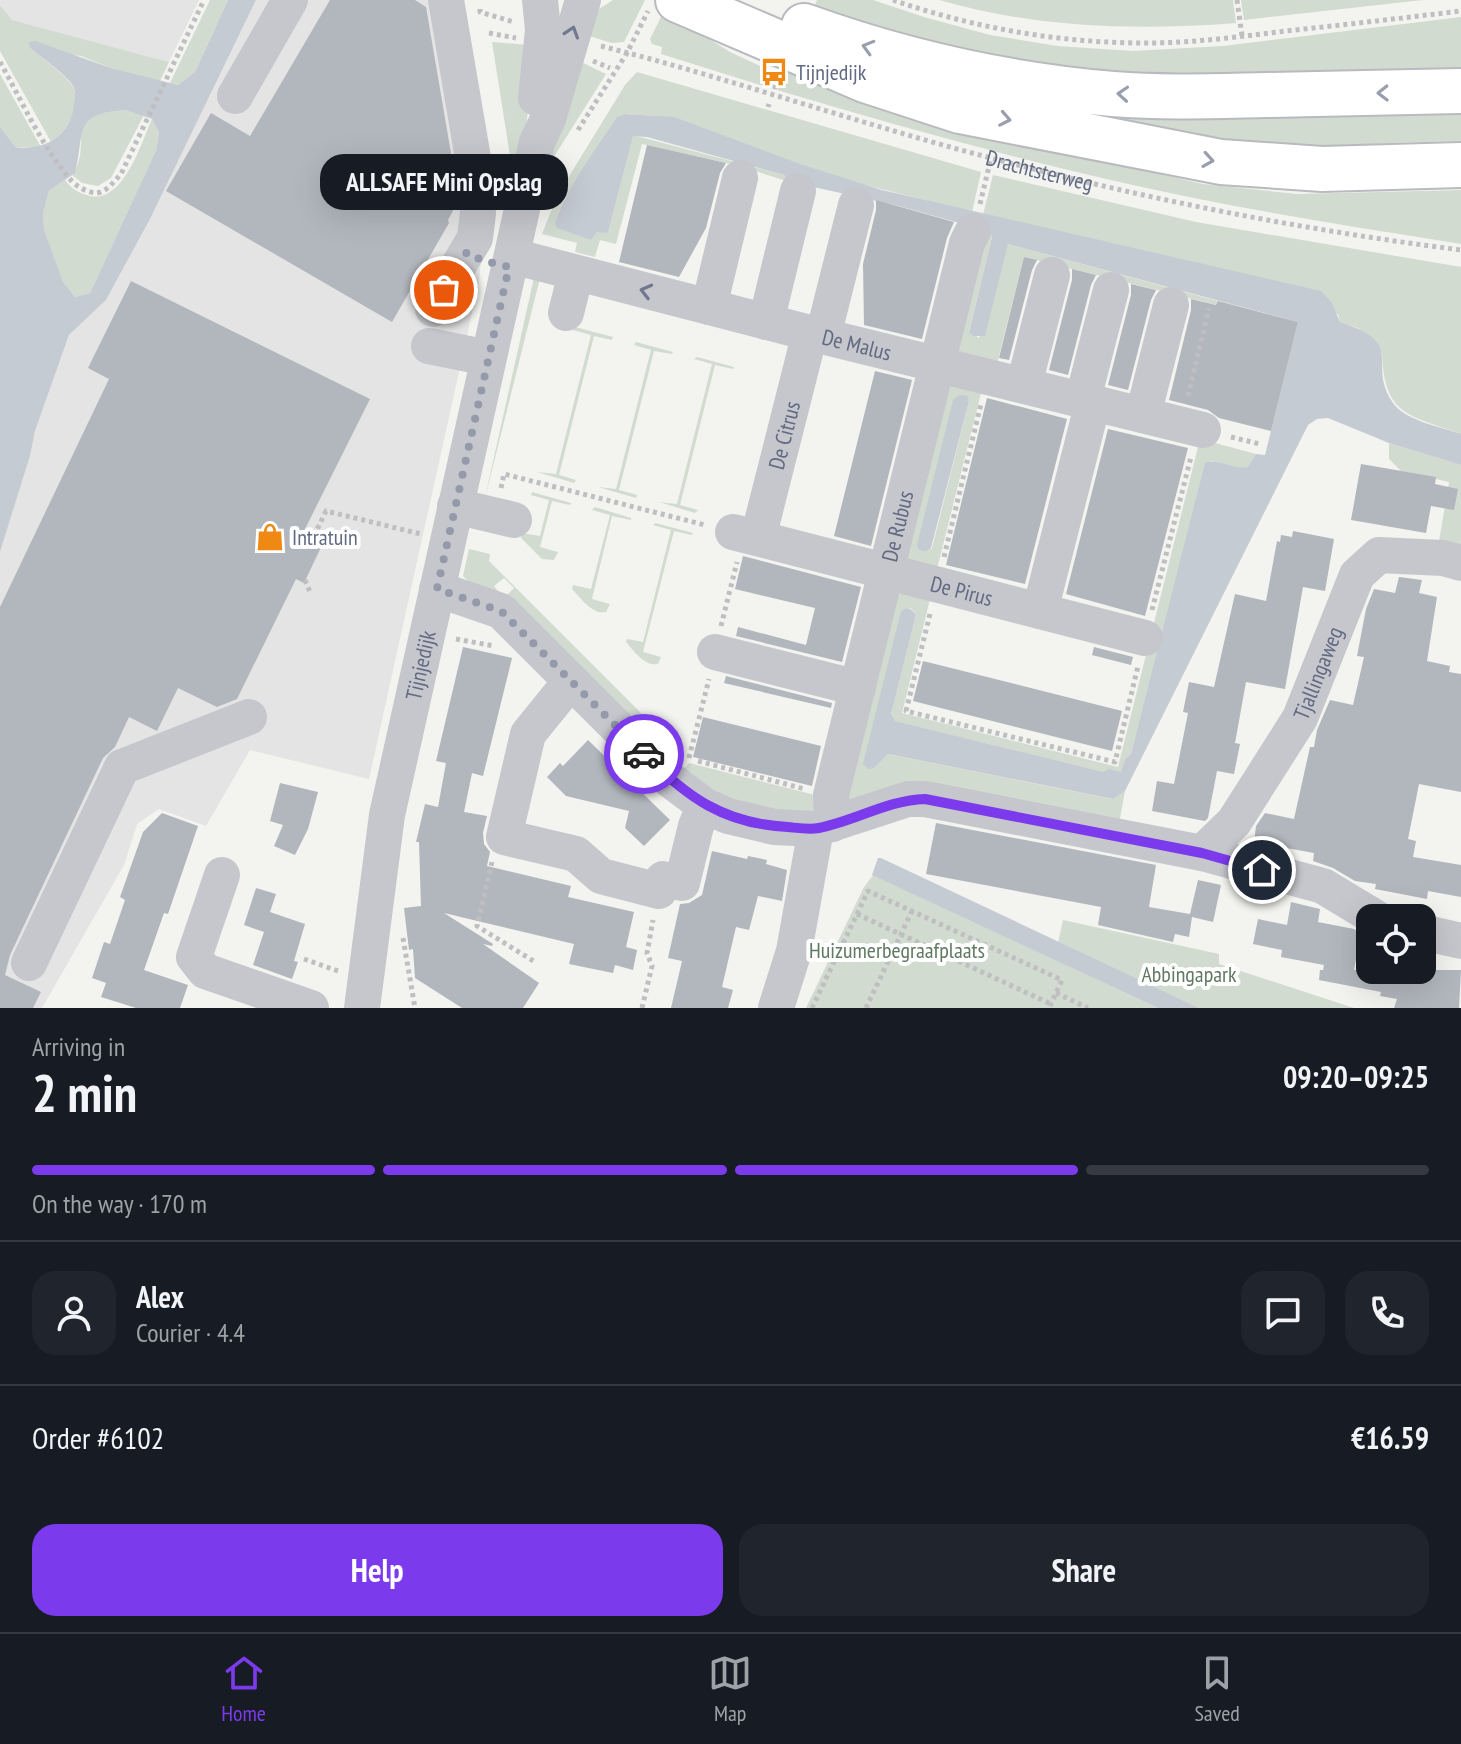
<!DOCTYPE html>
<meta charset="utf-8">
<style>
:root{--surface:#171b24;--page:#20242c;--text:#f1f3f6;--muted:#9ea1a6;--line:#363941;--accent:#7c3aed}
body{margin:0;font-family:"PT Sans Narrow",sans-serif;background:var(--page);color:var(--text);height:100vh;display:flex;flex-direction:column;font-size:30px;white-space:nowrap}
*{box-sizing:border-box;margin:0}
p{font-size:26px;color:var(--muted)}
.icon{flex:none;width:44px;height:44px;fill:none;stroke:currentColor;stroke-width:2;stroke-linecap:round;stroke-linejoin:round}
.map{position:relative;height:1008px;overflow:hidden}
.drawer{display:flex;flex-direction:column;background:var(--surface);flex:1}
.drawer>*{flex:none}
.buttons{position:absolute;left:1356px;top:904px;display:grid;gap:16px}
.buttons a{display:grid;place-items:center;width:80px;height:80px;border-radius:16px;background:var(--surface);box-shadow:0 8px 32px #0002;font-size:40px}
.pin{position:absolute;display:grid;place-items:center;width:68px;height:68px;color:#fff;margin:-34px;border:4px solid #fff;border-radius:50%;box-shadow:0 2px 8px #0007}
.courier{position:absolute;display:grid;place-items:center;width:80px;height:80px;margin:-40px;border:6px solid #7c3aed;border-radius:50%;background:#fff;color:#222;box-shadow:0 2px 10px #0007}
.bubble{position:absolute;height:56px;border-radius:24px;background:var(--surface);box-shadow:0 8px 32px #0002;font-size:26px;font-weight:600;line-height:56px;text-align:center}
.headline em{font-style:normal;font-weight:600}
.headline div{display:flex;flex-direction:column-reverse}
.headline{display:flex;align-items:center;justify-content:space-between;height:136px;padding:0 32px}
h1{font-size:52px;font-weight:600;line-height:60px}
.bar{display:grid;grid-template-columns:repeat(4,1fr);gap:12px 8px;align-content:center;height:96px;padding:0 32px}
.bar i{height:10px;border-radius:6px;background:var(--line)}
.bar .current{background:var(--accent)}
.bar p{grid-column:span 4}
.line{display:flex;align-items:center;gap:20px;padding:0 32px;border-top:2px solid var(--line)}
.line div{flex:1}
.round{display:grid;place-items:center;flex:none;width:84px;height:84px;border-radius:24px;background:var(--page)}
.cta{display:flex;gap:16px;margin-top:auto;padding:16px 32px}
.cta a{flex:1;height:92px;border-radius:24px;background:var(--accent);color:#fff;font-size:32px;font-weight:600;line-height:92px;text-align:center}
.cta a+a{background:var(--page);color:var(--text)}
.dock{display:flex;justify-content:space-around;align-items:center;height:112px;border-top:2px solid var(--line);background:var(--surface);font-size:22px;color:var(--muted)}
.dock a{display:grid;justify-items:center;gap:4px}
.dock .current{color:var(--accent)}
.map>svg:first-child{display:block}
</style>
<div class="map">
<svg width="1461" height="1008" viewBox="0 0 1461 1008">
<rect width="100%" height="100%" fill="#f3f4ef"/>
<!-- built -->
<path fill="#e3e4e3" d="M0,0h199l-30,62 -157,-42 -12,-15z
M256,0h204l27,203 -8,78 -110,498 -119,-29 -44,76 -47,-17 -22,15 -13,41 -82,143h-42v-456l30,-96 5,-25 34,-96 37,-35 44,-81z"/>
<!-- green -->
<path fill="#d1dbd0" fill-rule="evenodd" d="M210,0h18l-33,72 -17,13 -8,-2z
M613,0h32l-21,42 -12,1 -33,-10 17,-22z
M817,0h56l51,17 66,18 67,11 76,5 90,-5 238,-29v67l-403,-3 -245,-71z
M939,0h294l3,23c-101,8 -199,5 -297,-23z
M1241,0h182l-179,20z
M0,5l12,15 157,42 -9,19 -49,-13 -30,-12 -51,-8c11,9 37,28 43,39 8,18 -6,47 -22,55l-51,-91z
M664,11l66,41 45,21 -5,15 -109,-34 1,-7 -10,-3 -2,-5z
M492,42l37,3 4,5 -7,81 -12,50z
M573,58l33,16 -61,97z
M785,67l292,88 126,29 94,10 164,-4v54c-92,-15 -185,-29 -277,-48 -137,-28 -272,-66 -407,-106z
M911,67l550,31v43l-73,2 -90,12 -325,-49z
M637,72l344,100 -9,40 -130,-33 -186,-63 -31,-2c-27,34 -56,68 -70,109l53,10 25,-98 151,40 2,6 -46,-15 -98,-22 -26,100 -16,-4 -5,17 -20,-5 2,-9 -35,-9 15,-38 68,-111z
M0,74l41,73 -26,1 -15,-21z
M126,110l18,5 -33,63 -13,8 -16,-3 -10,-8c24,-34 -16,-60 54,-65z
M152,119l7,14 -3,19 -66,141 -15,4 -12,-14 -19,-54 -1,-15 6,-23 16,-11c7,9 13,13 25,16 34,7 51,-53 62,-77z
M993,175l203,47 265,45v167c-52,-19 -77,-18 -79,-81l-24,-25 -18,-6 -2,-8 -187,-62 -168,-37z
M988,231l4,6 -23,94 10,7 29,-94 210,57 -1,4 -193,-48 -28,111 -31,-9 -8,-11z
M535,273l5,5 -56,224z
M575,327l38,10 -1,3 -18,-4 -35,139 17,5 -2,3 -37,-11 19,2 35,-139 -18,-5z
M636,342l37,10 -1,2 -18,-3 -35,139 18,5 -1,3 -38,-11 18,2 35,-139 -17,-5z
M697,357l37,10 -1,2 -18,-4 -35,140 18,5 -3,3 -36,-11 18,2 35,-140 -18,-5z
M950,384l33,1 -47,188 -27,-9 -5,-13zM966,396l3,5 -37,147 -6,4 -6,-2z
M1200,439l56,15 -8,14 -7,1 -30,-8 -80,293 -6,5 -4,14 -17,-1 -210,-51 -3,-7 2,-7 23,-92 -4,-6 -5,-1 -33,159 14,-13 224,45 13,-8 -6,33 -274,-18 47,-207 9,-6 30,2 -29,118 216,54z
M1389,443l72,22v84l-23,-2 11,-65 -48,-11 -12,-12z
M532,492l39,11 -1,2 -18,-4 -12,46 18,5 -4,8 -12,-1 -21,-21 1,-5 18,3 9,-36 -18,-5z
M595,507l36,11v2l-19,-4 -20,83 18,5 -4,8c-14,3 -25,-14 -34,-23l1,-4 18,4 19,-74 -18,-5z
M655,523l38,10 -1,2 -18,-4 -31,121 18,5 -3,7c-13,3 -24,-13 -32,-22l1,-3 16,3 28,-112 -18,-5z
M469,549l21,5 -1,7 193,193 -1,7 -6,7 -8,-8v-12l-26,-25h-11l-125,-126 9,-9 -10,-10 -10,8 4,5 -7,7 -15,-9 -13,-13z
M689,763l130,33 -5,14 -5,3 -65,-5 -64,-35z
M873,875l285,133h-352l58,-121z
M1063,920l156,34v10l135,44h-155l-141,-65z"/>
<!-- water -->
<path fill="#c5cbd3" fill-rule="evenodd" d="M228,0h28l-106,219 -44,81 -37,35 -34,96 -5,25 -30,96v-425l16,21c27,1 50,-8 57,-37 1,-8 4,-17 0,-25 -6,-11 -32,-29 -43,-38l-1,-6 6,-1 76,27 67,17 17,-13zM126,110l26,9 7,14 -3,18 -66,142 -15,4 -12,-15 -19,-53 -1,-15 6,-23 26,-18c11,-42 -4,-59 51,-63z
M625,114l49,3 126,47 82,26 439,101 11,12 8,19c69,22 25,41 53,81 13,18 48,24 68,31v31l-72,-22 -61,-25 -11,1 -9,6 -183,366 -12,8 -225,-45 -14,14 -6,1 -5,-5 38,-153 6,-3 5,2 4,5 -23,92 -2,7 4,7 209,51 5,-3 12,3 4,-13 6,-5 74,-291c13,-5 28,7 43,4l8,-13 9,1 33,-133 -290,-78 -23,92h-12l-4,-4 23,-95 -4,-6 -93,-26 -109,-24 -2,-6 -137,-38 -14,-1 -25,97 -11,-1 -6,8 -34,-12 -2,-5c13,-38 40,-72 62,-106z
M960,395l7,1 2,5 -38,147 -5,4 -7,-2 -2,-5 36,-145z
M878,858h3l318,150h-41l-286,-133z"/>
<!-- building -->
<path fill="#b2b6bd" d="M330,0h85l11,7 26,152 4,46 -8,15 1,3 -57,99 -226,-131 45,-78 39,23z
M647,145l79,18 -6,10 -14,55 -27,49 -60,-15z
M876,200l78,22 -7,16 -25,101 -58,-14 -1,-61 13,-54z
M1024,257l13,3 -5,10 -23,90 -10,-2z
M1072,269l24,6 -5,10 -23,90 -19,-5 23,-90z
M131,281l239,118 -66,132 20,10 -20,42 -8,-4 -59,120 -20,8 -39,-19 -21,43 -28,-14 -14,30 -12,11 -93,197 -5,20 36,17 -8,16h-33v-401l109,-228 -21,-11z
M1131,284l25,6 -5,10 -23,90 -20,-5 23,-90z
M1191,299l25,6 2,-4 80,21 -27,109 -52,-13 -11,-8 -39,-10 22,-90z
M875,371l37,9 -41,166 -37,-10z
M987,398l80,21 -42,165 -79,-19z
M1108,429l80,19 -43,168 -79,-22z
M1361,464l75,13 -1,7 23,5 -4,21 -23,-4 -5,27 -75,-13z
M1293,531l41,8 -9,52 -22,-4 -18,102 -39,-7 -11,61 5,1 -6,30 -17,-3 -9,47 -3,3 -53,-10 5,-30 17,3 14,-71 -5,-1 6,-30 25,5 21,-93 31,7 11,-60 3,1 1,-7 11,2z
M743,556l118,31 -19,75 -106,-26 2,-9 68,18 9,-37 -80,-19z
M1399,577l23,3 -3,13 18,4 -10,64 23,5 -1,6 12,2v118l-42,-8 -11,55 8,2 -3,16 48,8v32l-33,-6 -1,8 -52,-10 1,-5 -21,-3 -22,-13 -20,-7 1,-8 -60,-11 2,-16 9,-13 29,6 16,-72h4l3,-17 13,-30 23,5 11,-48 -7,-1 9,-47 8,-20 21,4z
M463,647l49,11 -29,118 -11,-3 -8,39 23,4 -4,17 1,11 6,8 -3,14 84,20 -3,11 66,15 -8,35 11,3 -4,20 -18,-5 -2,8 -44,-9 5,-20 -130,-31 49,31 -1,2 -9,-2 56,39 -16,25h-61l-47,-30 -2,-29 -4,1 -5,-42 17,-2 -2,-64h-3l9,-38 13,3 8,-44 -10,-2z
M1094,647l39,10 -2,8 -39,-10z
M923,661l199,50 -10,40 -199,-50z
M726,676l106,27 -1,5 -107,-25z
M703,717l118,29 -9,40 -119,-29z
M588,740l82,80 -26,26 -19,-18 4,-17 -63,-15 -19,-19 13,-14 3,3z
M280,783l38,9 -10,37 -13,26 -21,-9 9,-21 -13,-4z
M162,813l36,13 -30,88 -4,-1 -20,57 44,15 -8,23h-44l-35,-11 5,-14 -14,-5 12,-36 6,2 15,-44 -5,-3 23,-65z
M936,823l220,42 -7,42 41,7 8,-34 23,5 -8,37 -21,-5 -3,20 -14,-3 -2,8 -75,-17 3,-18 -175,-33z
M712,851l35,8 1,-3 19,4 -1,4 21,6 -5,31 -24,-5 -9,34 -13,-3 -14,60 11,3 -5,18h-57l11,-47 -14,-3 12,-54 9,-1 13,-8z
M256,888l20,6 -6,18 35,12 -11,37 4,1 -6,17 -39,-14 11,-33 -20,-7z
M1291,902l29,7 -2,13 36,7 7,5 -7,36h107l-2,38h-65l3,-9 -17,-3 1,-4 -62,-12 1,-10h3l1,-5 -43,-8 1,-7 -29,-6 5,-25 29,6z"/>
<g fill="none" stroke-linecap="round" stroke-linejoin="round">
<defs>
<path id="major" d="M678,0l187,80 95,31 261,51 101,7 139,-4
M804,26c100,36 203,59 309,68 51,4 102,2 153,1 65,-1 130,-3 195,-4"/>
</defs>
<!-- major casing -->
<use href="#major" stroke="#b8babf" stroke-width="48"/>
<!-- path -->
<g stroke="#bfbfc2" stroke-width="5" stroke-dasharray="4 4" stroke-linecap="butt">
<path d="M893,0c81,28 166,43 252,43 47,0 94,-6 140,-12 59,-6 117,-13 176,-20"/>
<path d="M1237,0l5,36"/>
<path d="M480,9v3l34,10"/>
<path d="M489,33l27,5"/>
<path id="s1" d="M601,46c131,33 259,78 390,112 154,41 312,72 470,92"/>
<path d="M593,61l17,7"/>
<path d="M0,62c21,37 42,85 70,117 5,7 18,14 27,14 11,-2 17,-12 24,-19l83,-174"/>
<path d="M774,89l4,-12"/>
<path d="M768,107l1,-3"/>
<path d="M578,130l49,-77 21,-42"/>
<path d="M980,204l11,-46"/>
<path d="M1188,396l21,-88"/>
<path d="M1231,437l29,7"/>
<path d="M501,488l3,-14 201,51"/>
<path d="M314,536l12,-25 95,23"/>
<path d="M944,557l37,-153"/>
<path d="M305,580l5,12"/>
<path d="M1152,610l39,-153"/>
<path d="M930,614l-24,97 209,51 23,-96"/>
<path d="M721,626l16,-64"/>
<path d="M456,639l38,7"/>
<path d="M689,758l20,-79"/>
<path d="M698,761l107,28"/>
<path d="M492,862l-15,64 58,36"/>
<path d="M857,914l194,90"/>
<path d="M403,938l12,70"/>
<path d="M304,959l34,12"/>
<path d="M1056,993l32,15"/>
<path d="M642,1008l10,-42 -5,-13 6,-33"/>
<path d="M812,1008l56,-117 194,89 -13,28"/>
<path d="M866,1008l46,-97"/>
</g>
<!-- minor -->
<g stroke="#c6c7cc" stroke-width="36">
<path d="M235,96l55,-96"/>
<path d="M536,98l7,-68 -3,-30"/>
<path id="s2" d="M512,256l298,77 393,97"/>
<path d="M709,307l31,-129"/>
<path d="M433,309l42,-71 3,-25 -3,-43 -29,-170"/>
<path d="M566,313l10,-40"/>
<path d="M766,322l32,-131"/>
<path d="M823,336l33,-131"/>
<path d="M429,346l59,12"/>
<path d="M1024,385l28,-110"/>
<path d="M1083,399l28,-109"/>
<path d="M1143,415l28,-110"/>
<path d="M455,506l59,14"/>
<path id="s3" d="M733,532l412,106"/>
<path id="s4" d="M758,538l52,-205"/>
<path d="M437,589l64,22 168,168 36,27 23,10 46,11 42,2 92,-30h17l277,54 121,33 53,32"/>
<path d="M1040,611l53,-209"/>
<path d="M715,652l143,36"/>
<path d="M571,681l-43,53 -24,103 72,17 25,22 58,15 4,-12 19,4 14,-57 9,-20"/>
<path id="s5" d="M832,824l-1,-29 136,-552 6,-12"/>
<path id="s6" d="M1202,853l32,-31 66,-104 57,-143 22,-20 64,3 18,5"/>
<path d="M222,875l-28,82 11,14 106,37"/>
<path d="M1422,932l39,9"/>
<path d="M29,963l93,-196 127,-50"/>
<path id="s7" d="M362,1008l25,-193 150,-673 11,-23 35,-119"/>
<path d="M776,1008l18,-57 22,-122"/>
</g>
<!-- major -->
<use href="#major" stroke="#fff" stroke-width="44"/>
</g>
<!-- one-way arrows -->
<defs><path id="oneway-chevron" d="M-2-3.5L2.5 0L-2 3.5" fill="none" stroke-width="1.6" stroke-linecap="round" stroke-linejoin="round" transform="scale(2)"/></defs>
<g stroke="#70778e">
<use href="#oneway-chevron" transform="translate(572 32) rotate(-72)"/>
<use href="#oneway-chevron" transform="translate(646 291) rotate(-166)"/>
</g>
<g stroke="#989eae">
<use href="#oneway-chevron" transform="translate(868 47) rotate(-164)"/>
<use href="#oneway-chevron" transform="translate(1383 93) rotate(179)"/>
<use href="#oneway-chevron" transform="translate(1123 94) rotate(-176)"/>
<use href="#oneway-chevron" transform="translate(1005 119) rotate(11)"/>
<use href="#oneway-chevron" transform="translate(1208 160) rotate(9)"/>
</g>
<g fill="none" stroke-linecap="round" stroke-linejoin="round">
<!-- done -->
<path stroke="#949aa9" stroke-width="8" stroke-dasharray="0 14.4" d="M444,290l23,-38 14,8 28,7 -72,322 64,22 143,143"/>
<!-- route -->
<path stroke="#7c3aed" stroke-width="10" d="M644,754c43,43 80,70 144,73 10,1 21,3 31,1 36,-7 69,-28 106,-29l277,54 60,17"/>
</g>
<!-- icons -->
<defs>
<symbol id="bus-bare" viewBox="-9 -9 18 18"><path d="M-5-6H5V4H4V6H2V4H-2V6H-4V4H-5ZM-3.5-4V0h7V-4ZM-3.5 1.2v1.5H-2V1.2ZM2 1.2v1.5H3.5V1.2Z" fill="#ef8914" stroke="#fff" stroke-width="2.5" paint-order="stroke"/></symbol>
<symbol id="shop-bare" viewBox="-9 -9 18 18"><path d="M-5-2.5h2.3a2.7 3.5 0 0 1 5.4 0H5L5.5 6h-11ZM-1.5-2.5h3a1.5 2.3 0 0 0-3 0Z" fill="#ef8914" stroke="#fff" stroke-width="2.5" paint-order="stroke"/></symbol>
</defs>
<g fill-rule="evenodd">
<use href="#bus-bare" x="754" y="52" width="40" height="40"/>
<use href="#shop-bare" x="250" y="517" width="40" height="40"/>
</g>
<g text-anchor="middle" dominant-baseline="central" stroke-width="8" stroke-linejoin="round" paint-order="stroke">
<!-- poi labels -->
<g font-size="22" fill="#616983" stroke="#fff" text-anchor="start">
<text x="796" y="72">Tijnjedijk</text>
<text x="292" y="537">Intratuin</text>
</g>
<!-- street labels -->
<g font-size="22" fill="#616983" stroke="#fff">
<text stroke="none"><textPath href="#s1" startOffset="456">Drachtsterweg</textPath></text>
<text stroke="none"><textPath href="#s2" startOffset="356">De Malus</textPath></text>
<text stroke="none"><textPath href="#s4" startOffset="106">De Citrus</textPath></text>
<text stroke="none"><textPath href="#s5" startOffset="306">De Rubus</textPath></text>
<text stroke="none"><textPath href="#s3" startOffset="236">De Pirus</textPath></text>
<text stroke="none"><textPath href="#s7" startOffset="348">Tijnjedijk</textPath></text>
<text stroke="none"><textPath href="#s6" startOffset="216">Tjallingaweg</textPath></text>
</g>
<!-- park labels -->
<g font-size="22" fill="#607962" stroke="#fff">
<text x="897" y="950">Huizumerbegraafplaats</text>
<text x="1189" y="974">Abbingapark</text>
</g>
</g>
</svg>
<div class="buttons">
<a><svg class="icon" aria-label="locate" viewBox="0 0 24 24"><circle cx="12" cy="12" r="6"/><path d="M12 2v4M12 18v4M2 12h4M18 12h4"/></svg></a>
</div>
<div class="pin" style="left:444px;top:290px;background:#ea580c"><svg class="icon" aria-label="bag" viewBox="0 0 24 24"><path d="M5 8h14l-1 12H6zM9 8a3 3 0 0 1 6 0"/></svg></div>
<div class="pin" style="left:1262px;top:870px;background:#1f2937"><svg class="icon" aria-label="home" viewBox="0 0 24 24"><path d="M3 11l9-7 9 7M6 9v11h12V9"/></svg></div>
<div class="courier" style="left:644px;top:754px"><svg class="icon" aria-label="car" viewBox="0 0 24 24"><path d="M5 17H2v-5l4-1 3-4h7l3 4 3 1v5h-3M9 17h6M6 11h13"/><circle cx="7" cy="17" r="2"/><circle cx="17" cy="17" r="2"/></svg></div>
<div class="bubble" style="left:320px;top:154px;width:248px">ALLSAFE Mini Opslag</div>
</div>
<section class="drawer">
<div class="headline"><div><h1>2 min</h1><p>Arriving in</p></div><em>09:20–09:25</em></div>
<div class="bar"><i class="current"></i><i class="current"></i><i class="current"></i><i></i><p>On the way · 170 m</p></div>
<div class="line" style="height:144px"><a class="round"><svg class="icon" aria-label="person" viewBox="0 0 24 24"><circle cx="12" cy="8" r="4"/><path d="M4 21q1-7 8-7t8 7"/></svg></a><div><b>Alex</b><p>Courier · 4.4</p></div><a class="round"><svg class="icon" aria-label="chat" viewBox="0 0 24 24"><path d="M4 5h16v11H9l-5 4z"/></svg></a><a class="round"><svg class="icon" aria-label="phone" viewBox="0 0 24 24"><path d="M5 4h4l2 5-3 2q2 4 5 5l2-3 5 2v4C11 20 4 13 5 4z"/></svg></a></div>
<div class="line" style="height:104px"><div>Order #6102</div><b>€16.59</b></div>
<div class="cta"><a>Help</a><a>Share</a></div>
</section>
<nav class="dock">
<a class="current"><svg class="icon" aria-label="home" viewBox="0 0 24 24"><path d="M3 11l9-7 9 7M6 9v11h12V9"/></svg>Home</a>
<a><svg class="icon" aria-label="map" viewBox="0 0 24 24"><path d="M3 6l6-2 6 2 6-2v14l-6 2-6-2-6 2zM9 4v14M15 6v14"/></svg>Map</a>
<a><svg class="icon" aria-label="saved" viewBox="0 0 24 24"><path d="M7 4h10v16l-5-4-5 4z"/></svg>Saved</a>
</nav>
